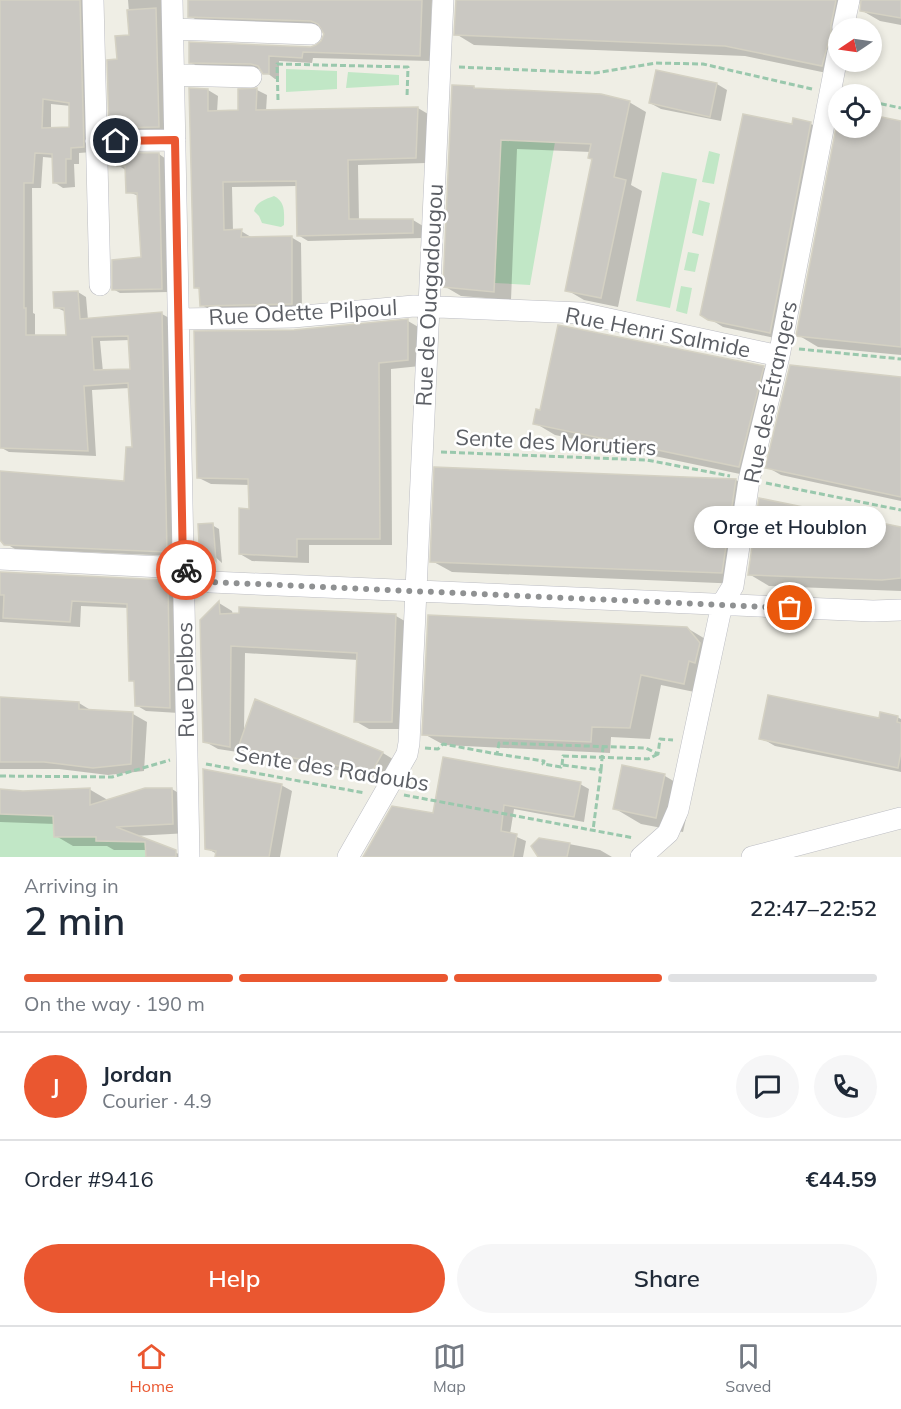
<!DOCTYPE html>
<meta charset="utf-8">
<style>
:root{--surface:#fff;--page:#f6f6f7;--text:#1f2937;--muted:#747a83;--line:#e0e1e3;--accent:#ea5730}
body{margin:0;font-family:Mulish,sans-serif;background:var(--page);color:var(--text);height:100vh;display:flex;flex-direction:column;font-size:22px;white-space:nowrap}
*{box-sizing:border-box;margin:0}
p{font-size:20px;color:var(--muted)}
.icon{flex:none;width:33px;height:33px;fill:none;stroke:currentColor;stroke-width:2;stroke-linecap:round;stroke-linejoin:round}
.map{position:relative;height:857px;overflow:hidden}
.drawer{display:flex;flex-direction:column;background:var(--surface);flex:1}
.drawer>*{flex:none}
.needle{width:39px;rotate:257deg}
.controls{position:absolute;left:828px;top:18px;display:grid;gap:12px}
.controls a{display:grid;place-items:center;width:54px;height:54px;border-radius:50%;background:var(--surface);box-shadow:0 3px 9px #0003;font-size:30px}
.pin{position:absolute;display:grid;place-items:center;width:51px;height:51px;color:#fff;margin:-26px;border:3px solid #fff;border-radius:50%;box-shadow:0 2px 6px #0007}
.courier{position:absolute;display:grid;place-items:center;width:60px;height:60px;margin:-30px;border:4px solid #ea5730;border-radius:50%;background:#fff;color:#222;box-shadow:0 2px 8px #0007}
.bubble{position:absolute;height:42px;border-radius:21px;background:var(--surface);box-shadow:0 3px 9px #0003;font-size:20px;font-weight:600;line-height:42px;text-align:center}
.summary em{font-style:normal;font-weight:600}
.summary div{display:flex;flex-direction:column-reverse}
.summary{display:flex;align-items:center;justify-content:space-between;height:102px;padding:0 24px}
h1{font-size:39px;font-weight:600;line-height:45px}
.bar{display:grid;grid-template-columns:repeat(4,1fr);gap:9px 6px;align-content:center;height:72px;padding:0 24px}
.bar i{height:8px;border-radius:4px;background:var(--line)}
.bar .on{background:var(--accent)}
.bar p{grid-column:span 4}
.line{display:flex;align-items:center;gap:15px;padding:0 24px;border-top:2px solid var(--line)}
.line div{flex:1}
.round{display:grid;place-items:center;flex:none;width:63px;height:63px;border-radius:32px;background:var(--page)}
.action{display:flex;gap:12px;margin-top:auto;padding:12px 24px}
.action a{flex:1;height:69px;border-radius:36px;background:var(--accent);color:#fff;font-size:24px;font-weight:600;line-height:69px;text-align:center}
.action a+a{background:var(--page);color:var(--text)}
.tab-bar{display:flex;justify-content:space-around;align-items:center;height:84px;border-top:2px solid var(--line);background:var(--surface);font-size:16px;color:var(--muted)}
.tab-bar a{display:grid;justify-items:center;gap:3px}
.tab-bar .on{color:var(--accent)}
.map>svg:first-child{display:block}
</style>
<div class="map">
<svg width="901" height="857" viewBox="0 0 901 857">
<rect width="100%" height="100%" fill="#efeee5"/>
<!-- green -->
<path fill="#c1e7c6" d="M286,69l51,2v18l-51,3z
M348,72l51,3v10l-53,3z
M501,140l54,2 -25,143 -35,-2z
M709,151l11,3 -6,30 -12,-2z
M662,172l35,7 -27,129 -34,-7z
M274,196c12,6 10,17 10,29l-3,2 -19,-4 -3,-7 -5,-5c2,-9 12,-12 20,-15z
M699,200l11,3 -7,33 -11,-3z
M688,252l11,2 -4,18 -11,-2z
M681,286l11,2 -5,26 -11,-3z
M96,803v38l49,1 1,15h-146v-43l53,2 2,21h16l19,-30z"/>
<!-- shadow -->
<path fill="#0003" fill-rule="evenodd" d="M0,0h90l2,152 -13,1v11h-5l1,23 -12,1 -9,-6v-24l-11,-1 -2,31h-9l1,125 2,1v22l33,1 -2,-25 -11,-5 23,-15 8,5 2,23 74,-6 9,5 4,237 -160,-7 -10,-6 121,-61 7,-33 -3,-61 -38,2 4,66 -87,-4 -9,-5zM51,104l20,2 -1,22 -19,1zM130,340l1,31 -28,1 -3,-31z
M128,0h37l2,132h-48l-9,-5 8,-67 13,-23z
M189,0h243l-2,61 -117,-3 -1,5 -33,-2v18h-4l-13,-10 -61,-1 -11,-6 121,-14 6,-1 8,-12 -2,-9 -123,-4 -10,-6z
M457,0h405l-24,28v34l3,14 -96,-20 -271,-11 -18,-11z
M862,0h39v25l-21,-4 -19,-11z
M657,72l60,12 10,6 -6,31 -60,-12 -11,-6z
M474,87l4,3 151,12 17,10 -15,73 11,6 -24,116 -34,-7 -17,-10 26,-130 -4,-2 2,-6 -74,-3 -6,151 -50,-4 -17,-10z
M208,90l10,6 -1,16h22l1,-21 17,-1 10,5 -1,16 152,-3 10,6 -2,49 -68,2 1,56 54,-1 10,6 -1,12 -114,3 -10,-6 -1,-49 -65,1 1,44h8l10,6v1l40,-1 10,6 1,66 -90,2 -10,-6 -1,-15 -6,-3z
M872,117l29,6v232l-83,-8 -20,-12 40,-210v3h34z
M794,120l17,4 14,8 -41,208 -61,-13 -21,-13z
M159,154l7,5 3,133 -49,1 -7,-4 29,-31 -3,-62 -11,-4 -2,-22 -7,-4z
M408,321l12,7v38l-29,3 1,176h-83v18l-57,-2 -12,-7 11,-44 -1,-25 -39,-1 -12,-6 95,-147z
M763,367l20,12 -24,99 -204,-43 -20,-12z
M901,378v123l-120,-26 -14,-8z
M436,468l300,12 20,12 -14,92 -290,-12 -20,-11z
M212,525l7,4 3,34 -22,-20z
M901,529v62l-132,-5 -20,-12z
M0,573l165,8 10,6 4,126 -33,-2 -10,-6v-22l-5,-3 -2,-72 -48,-2 -1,21 -80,-5z
M219,603l13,8 1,4 163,1 14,8 -4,105h-37l-14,-8 3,-61 -113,-7 -1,81 12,-33 127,52 13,8 -10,18 -132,-24 -10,-6v4l-26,-4 -14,-8z
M687,628l20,12 -3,54 -43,-9 -11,54 -39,-2 -1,16 -166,-8 -20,-11z
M0,699l79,4 13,8 41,3 14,8 -3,49 -36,4 -49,-6h-59z
M897,717l4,2v53l-126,-26 -14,-8z
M623,767l42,9 27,16 -9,40 -42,-8 -27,-16z
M580,784l9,5 -5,33 -70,-13 -4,25 16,7 -3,16h-160l30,-49 41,7z
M281,785l11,6 -12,66h-63v-3l-11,-6z
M89,789l17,10v3l66,-13 16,10 1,34 -55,3 39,15 11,6h-37v-7h-33l-7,-4h-34l-17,-10 -1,-12 -55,-2v-31l74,4z
M569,844l31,6 12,7h-73z"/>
<!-- building -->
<path fill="#cac8c2" stroke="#d4d1c3" stroke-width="1.5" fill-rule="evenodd" d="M0,0h80l4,147 -13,1v11h-5v24h-13l-1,-29 -17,-1 -2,30h-9v125h2v27h40l-2,-27h-10l-1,-16 25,-1 2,28 82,-7 5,240 -163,-7 -4,-5v-69l124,10 2,-34h6l-4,-64 -44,3 4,65 -88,-3zM43,99l26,4v24l-27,1zM128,336l2,33 -36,1 -2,-33z
M188,0h234l-2,56 -117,-4 -1,6 -33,-2v18h-6l-5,-8 -7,-2 -62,-1v-21l122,5 5,-2 5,-4 3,-7 -6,-10 -7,-3 -123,-4z
M456,0h380l-5,25v8l-9,33 -97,-20 -271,-11z
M861,0h40v18l-41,-7z
M156,8l3,119 -50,1 -2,-68 10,-1 -2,-23 14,-1 -2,-25z
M656,70l61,13 -7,34 -61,-14z
M452,85l22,1v2l127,6 29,7 -16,76 12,3 -25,118 -36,-7 27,-132 -4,-1 3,-14 -90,-4 -7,152 -51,-5z
M189,88l19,1v22l30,-1v-21l19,-1 -1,22 162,-3 -2,51 -68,2 1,59h64v14l-116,3 -1,-55 -73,1 1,48 18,-1 -1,8 51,-1v68l-92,2 -1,-18h-5z
M743,114l49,10 1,-6 18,4 -41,211 -62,-13 -8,-5z
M872,115l29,6v226l-105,-11 40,-208h36z
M117,153h42l3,136 -50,1v-30l29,-3 -4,-64h-11l-1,-27h-8z
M408,319v41l-29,3 1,176h-83v18l-58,-3v-46l10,1 -1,-30 -51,-1 -3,-147 100,-1z
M558,325l206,41 -25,101 -206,-43 3,-15 4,1z
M790,365l111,12v120l-136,-29z
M434,467l302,12 -14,94 -292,-11z
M759,498l142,29v51l-19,2 -134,-5z
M213,523l3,38 -17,-17 -1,-20z
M0,572l165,8 3,2 2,126 -35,-2 -1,-25h-5l-2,-77 -55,-3 -2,21 -67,-4 1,-23h-4z
M219,601l1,13 19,-1v-6l157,7 -4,108h-38l3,-69 -126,-7 -1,101 -27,-5 -3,-122z
M428,615l259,12 13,16 -5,20 -6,-2 -5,23 -43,-9 -11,53 -38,-1 -1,15 -169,-7z
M768,695l111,23 1,-6 18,4 -1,6 4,1v29l-3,16 -139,-29z
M0,697l79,5v7l54,3 -2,52 -38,4 -49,-6h-44z
M255,699l31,13 97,40 -11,20 -134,-24z
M443,757l138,25 -7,35 -70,-12 -3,26 16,3 -4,23h-150l29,-51 41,7z
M622,765l43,9 -9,44 -43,-9z
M203,769l79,15 -13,73h-54l1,-6 -11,-2z
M90,788v17l55,-17h27l1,36 -57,3 60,23v7h-30l-1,-15 -49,-1v-4h-42l-1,-21 -53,-2v-25l23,2z
M539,838l31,5 -3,14h-29l-7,-11z"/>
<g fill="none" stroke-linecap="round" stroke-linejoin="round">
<defs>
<path id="minor" d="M93,0l7,285
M172,0l17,857
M843,28l6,-28
M173,29l138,5
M174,75l77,2
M96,141l79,-1
M179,319l114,-2 121,-11 167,7 198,43
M0,559l183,9 15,11 13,3 662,29 28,-1
M348,857l59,-103 2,-11 34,-743
M641,857l27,-24 10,-23 44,-206 11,-18 16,-106 30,-124 59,-304
M752,857l149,-39"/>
</defs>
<!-- minor casing -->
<use href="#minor" stroke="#bcbdc3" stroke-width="22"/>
<!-- path -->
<path stroke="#9ac8ad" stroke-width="3" stroke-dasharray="6 3" stroke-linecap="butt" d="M459,67l136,6 61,-10 47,1 109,25
M278,100l-1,-36 131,3 -1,30
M872,102l29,6
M799,349l102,10
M441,452l206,8 83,16
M766,483l135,27
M425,748l13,1 5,-5 54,10 2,-11 147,5 12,6 2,-15 13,1
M497,754l47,7 -1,3 18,3 1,-2 39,5 -8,60
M206,764l159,29
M562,765l1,-9 85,3 10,-5
M601,770l2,-23
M0,776l112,1 58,-17
M404,795l230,43"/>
<!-- minor -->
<use href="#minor" stroke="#fff" stroke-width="21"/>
</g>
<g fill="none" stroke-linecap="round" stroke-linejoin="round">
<!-- done -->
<path stroke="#8f9192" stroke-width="6" stroke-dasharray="0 10.8" d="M186,570l12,9 13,3 579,26"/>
<!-- route -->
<path stroke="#ea5730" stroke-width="8" d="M116,141l59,-1 8,428 3,2"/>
</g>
<g text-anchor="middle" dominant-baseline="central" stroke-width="5" stroke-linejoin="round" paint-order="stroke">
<!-- street labels -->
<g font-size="22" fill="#5c5f65" stroke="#fff">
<text transform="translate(429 295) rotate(-87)">Rue de Ouagadougou</text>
<text transform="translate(303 312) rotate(-3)">Rue Odette Pilpoul</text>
<text transform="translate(658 332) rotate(11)">Rue Henri Salmide</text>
<text transform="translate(770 392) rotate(-78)">Rue des Étrangers</text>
<text transform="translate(556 442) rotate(3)">Sente des Morutiers</text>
<text transform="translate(185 680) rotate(-91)">Rue Delbos</text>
<text transform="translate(332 768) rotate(9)">Sente des Radoubs</text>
</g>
</g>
</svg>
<div class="controls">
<a><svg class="needle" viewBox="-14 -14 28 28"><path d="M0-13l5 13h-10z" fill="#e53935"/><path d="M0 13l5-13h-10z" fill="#747a83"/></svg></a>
<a><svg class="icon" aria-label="locate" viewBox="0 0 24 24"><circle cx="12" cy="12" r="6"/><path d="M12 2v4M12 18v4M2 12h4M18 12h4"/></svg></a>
</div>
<div class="pin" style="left:790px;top:608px;background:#ea580c"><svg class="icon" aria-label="bag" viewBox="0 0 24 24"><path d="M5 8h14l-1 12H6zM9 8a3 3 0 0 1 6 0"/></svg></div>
<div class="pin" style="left:116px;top:141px;background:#1f2937"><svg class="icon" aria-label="home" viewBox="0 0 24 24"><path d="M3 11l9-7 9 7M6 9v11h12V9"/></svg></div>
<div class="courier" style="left:186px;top:570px"><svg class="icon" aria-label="bike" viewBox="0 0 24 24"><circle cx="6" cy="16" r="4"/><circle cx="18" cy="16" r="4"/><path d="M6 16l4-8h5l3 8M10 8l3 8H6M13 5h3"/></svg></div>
<div class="bubble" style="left:694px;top:506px;width:192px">Orge et Houblon</div>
</div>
<section class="drawer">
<div class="summary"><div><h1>2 min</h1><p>Arriving in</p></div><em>22:47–22:52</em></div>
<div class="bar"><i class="on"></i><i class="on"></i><i class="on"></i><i></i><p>On the way · 190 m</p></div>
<div class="line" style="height:108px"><b class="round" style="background:var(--accent);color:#fff">J</b><div><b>Jordan</b><p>Courier · 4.9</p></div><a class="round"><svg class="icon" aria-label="chat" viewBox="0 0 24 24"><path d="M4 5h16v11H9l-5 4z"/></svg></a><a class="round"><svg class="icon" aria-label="phone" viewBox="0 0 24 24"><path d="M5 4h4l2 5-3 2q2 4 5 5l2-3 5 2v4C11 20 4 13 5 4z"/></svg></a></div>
<div class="line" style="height:78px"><div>Order #9416</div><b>€44.59</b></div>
<div class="action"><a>Help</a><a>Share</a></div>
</section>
<nav class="tab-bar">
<a class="on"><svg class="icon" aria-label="home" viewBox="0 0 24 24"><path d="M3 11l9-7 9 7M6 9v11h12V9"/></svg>Home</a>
<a><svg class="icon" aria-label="map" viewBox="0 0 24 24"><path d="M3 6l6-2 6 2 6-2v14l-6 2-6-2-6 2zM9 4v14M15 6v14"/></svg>Map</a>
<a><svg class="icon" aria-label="saved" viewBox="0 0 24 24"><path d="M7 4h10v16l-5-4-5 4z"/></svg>Saved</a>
</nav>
